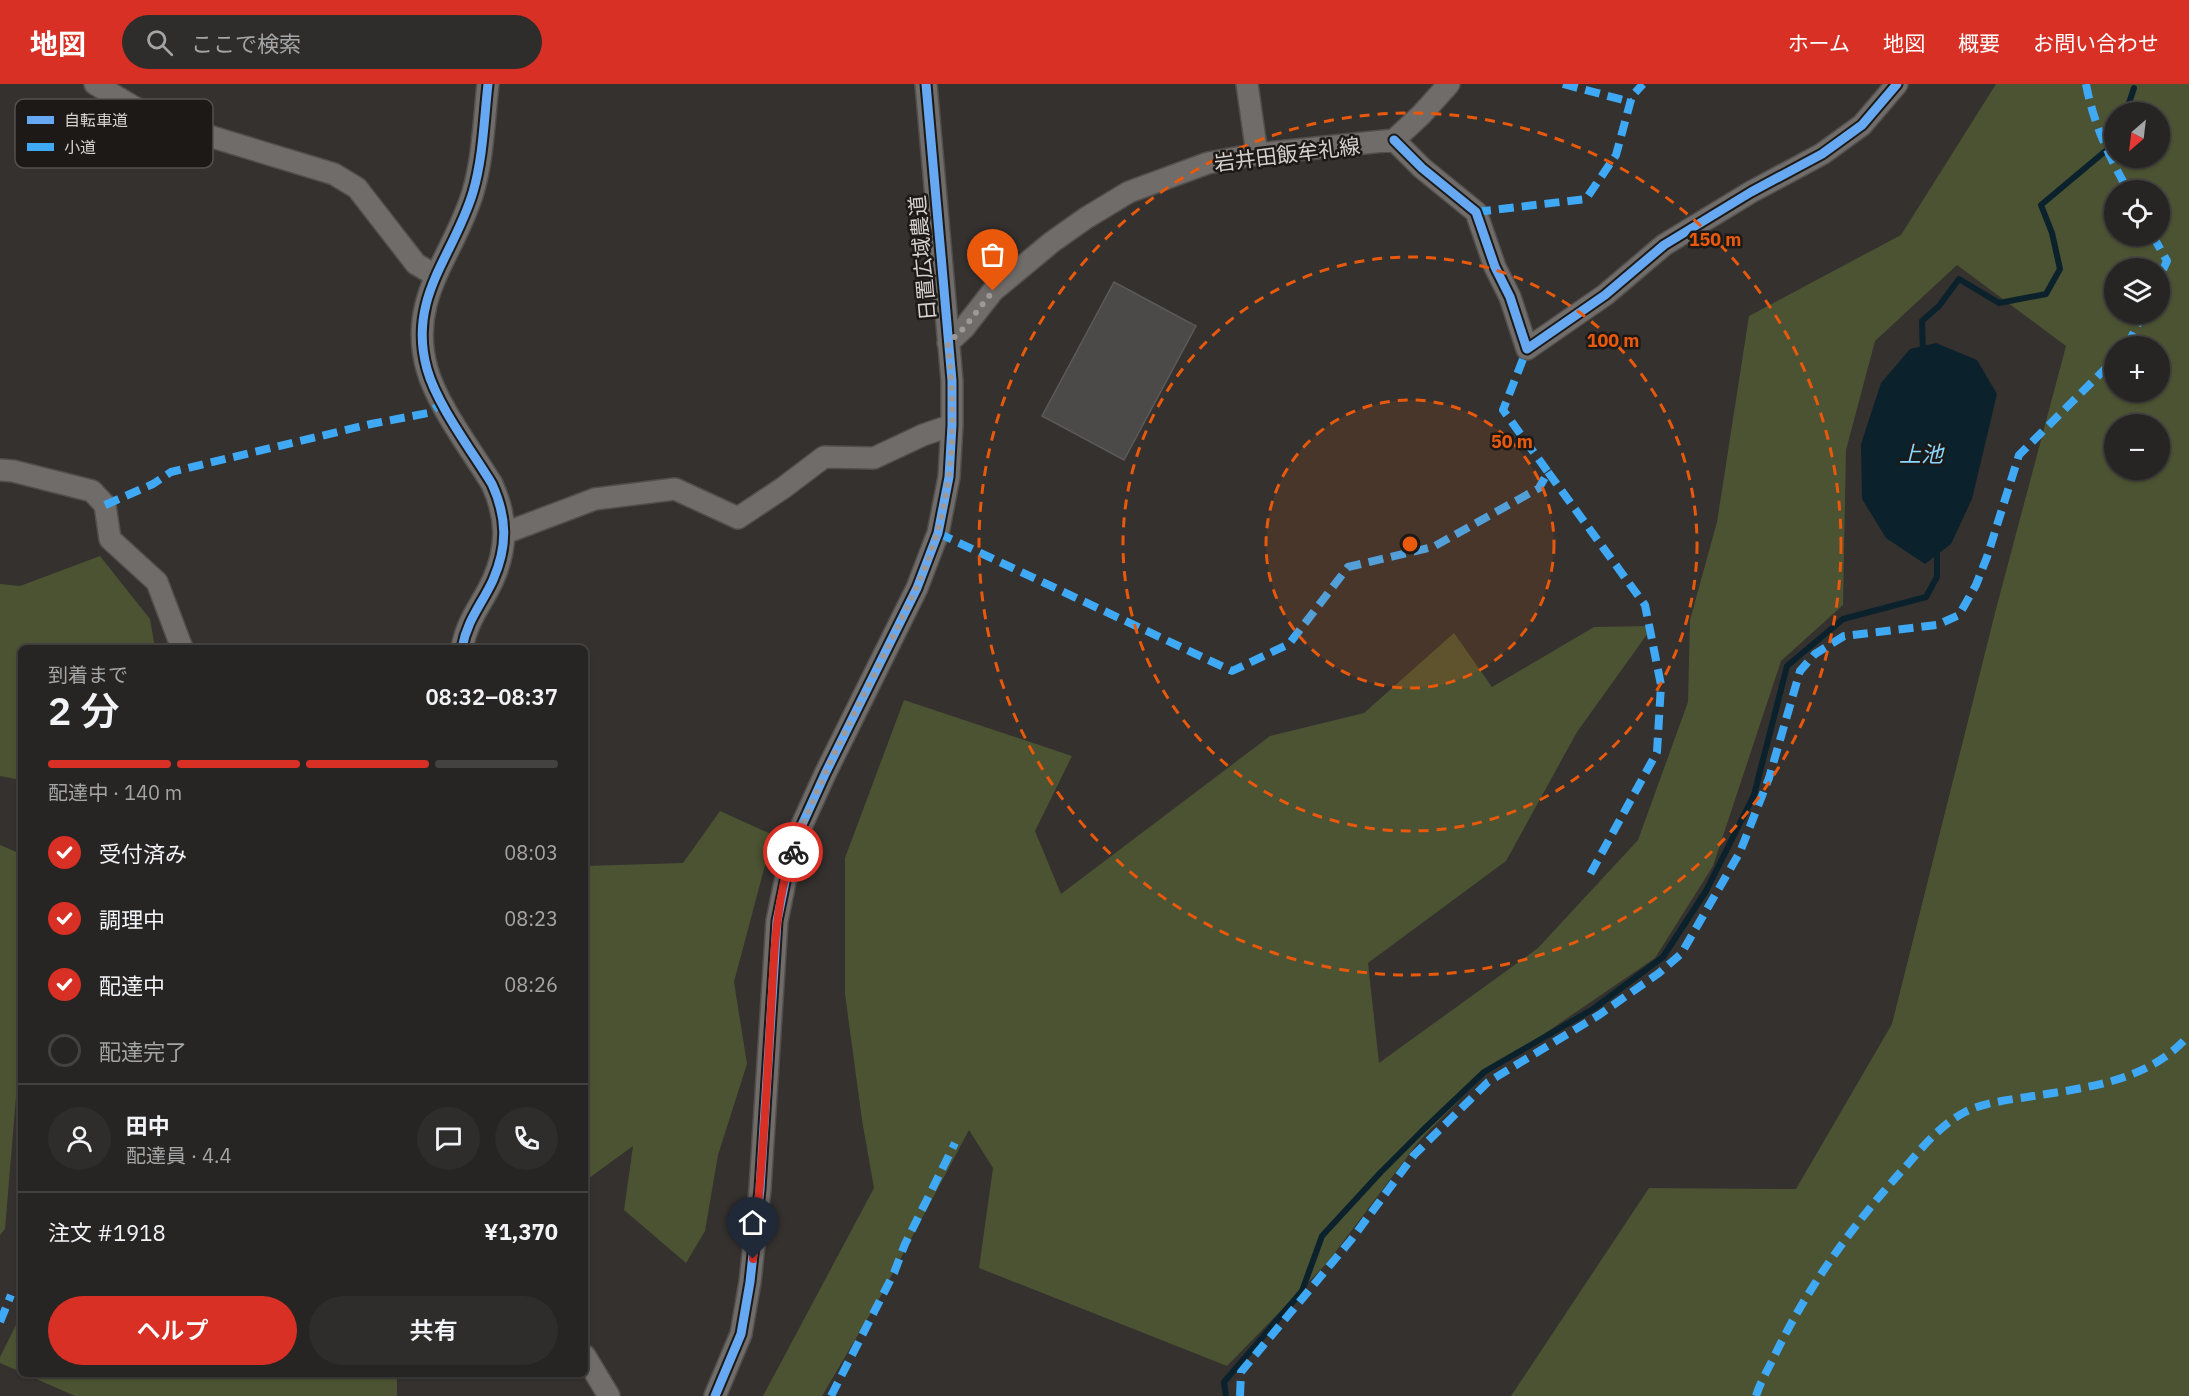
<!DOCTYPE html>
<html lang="ja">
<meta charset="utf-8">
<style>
:root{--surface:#272523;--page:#2f2d2b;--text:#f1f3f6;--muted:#a4a5a6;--line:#434241;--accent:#d93025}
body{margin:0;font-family:"IBM Plex Sans","Noto Sans JP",sans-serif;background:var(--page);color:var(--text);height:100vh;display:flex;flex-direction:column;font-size:22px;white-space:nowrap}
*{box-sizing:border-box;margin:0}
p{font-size:20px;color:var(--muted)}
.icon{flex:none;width:33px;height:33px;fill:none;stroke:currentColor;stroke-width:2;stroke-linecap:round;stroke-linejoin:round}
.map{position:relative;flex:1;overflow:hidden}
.drawer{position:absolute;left:18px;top:561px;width:570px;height:732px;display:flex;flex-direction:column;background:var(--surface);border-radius:9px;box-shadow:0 2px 4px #0004,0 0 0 2px var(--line)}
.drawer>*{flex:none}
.needle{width:39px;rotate:208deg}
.buttons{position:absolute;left:2104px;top:18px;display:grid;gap:12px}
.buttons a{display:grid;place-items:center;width:66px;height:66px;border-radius:50%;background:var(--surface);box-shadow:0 2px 4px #0004,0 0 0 2px var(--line);font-size:30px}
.pin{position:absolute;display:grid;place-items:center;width:51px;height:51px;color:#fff;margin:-62px -26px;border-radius:50% 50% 50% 0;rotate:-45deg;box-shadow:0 0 6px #0007}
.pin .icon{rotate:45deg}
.courier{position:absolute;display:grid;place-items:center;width:60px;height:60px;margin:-30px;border:4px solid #d93025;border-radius:50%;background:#fff;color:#222;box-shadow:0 2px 8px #0007}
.overview em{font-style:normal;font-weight:600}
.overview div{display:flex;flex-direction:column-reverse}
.overview{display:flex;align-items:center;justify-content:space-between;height:102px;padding:0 30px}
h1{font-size:39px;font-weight:600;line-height:45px}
.bar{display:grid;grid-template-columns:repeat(4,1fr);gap:9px 6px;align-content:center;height:72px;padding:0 30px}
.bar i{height:8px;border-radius:4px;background:var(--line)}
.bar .current{background:var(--accent)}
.bar p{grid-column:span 4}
.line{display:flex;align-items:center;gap:15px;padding:0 30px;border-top:2px solid var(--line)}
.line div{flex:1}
.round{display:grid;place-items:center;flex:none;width:63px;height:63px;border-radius:32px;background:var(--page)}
ol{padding:0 30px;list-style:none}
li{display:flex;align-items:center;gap:18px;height:66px}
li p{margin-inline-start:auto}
li .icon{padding:6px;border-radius:50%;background:var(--accent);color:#fff;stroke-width:4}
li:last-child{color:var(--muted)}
li i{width:33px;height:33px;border:3px solid var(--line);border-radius:50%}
.action{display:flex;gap:12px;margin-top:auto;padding:12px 30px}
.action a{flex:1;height:69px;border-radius:36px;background:var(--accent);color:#fff;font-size:24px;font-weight:600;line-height:69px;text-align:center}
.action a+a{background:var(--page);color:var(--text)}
header{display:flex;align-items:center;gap:36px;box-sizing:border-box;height:84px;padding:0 30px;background:var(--accent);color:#fff}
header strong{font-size:28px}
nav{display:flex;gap:33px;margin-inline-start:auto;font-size:21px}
.search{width:420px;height:54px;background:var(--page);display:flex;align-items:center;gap:15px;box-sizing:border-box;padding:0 21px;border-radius:33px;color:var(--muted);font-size:22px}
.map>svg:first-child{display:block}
</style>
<header>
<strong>地図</strong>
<div class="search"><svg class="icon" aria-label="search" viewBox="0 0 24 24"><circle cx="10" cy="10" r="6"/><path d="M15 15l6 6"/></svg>ここで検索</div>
<nav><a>ホーム</a><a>地図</a><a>概要</a><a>お問い合わせ</a></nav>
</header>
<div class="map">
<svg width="2189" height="1312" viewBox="0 0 2189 1312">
<rect width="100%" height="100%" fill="#34312f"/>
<!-- green -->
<path fill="#4c5332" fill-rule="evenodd" d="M1996,0h193v1312h-678l138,-208 147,1 96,-165 104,-415 70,-263 -109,-81 -82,76 -29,109 -3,155 -62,56 -68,205 -58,92 -171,117 -64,65 -93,123 -100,103 -248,-98 14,-100 -24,-38 -90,169 -57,97h-59l111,-208 -12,-68 -17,-126v-136l59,-158 168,56 -37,75 26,63 209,-158 94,-23 90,-80 38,54 102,-60 59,-1 -76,106 -71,129 -138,102 11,100 159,-115 100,-108 50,-138 2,-82 27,-98 32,-206 152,-81zM2160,28v46h-45v-46zM2160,106v46h-45v-46zM2160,184v46h-45v-46zM2160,262v46h-45v-46zM2160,340v46h-45v-46z
M100,472l50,63 5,29h-134v132l-21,-4v-192l20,2z
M720,727l53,24 -39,147 13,82 -29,91 -13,76 -19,32 -62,-53 9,-64 -48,35v-315l98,-3z
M0,761l21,9v183l-16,192 -5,6z
M21,1231v57l-21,-9v-6z
M25,1290h372v22h-322z"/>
<!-- water -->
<path fill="#0b222d" d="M1936,259l41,17 20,34 -25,105 -21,45 -26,20 -39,-26 -24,-39 -1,-55 20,-61 29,-34z"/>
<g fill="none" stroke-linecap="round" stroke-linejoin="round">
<!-- stream -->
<path stroke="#0b222d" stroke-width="6" d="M2126,28l8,-24
M1923,269l-1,-32 17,-15 20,-27 40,24 47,-9 14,-25 -8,-36 -11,-28 74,-62
M1226,1312l-2,-14 78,-91 20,-55 58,-63 42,-42 62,-59 109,-63 70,-52 43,-66 48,-96 33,-129 56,-47 83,-22 11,-20v-28"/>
</g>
<!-- building -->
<path fill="#4c4949" stroke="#5c595a" stroke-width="1.5" d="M1114,198l82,44 -72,134 -82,-44z"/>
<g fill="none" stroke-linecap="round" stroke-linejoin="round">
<defs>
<path id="minor" d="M95,0l49,29 32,13 158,48 23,14 59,76 19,11
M1247,0l10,70
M1394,56l28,28 54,44 19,55 15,30 17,52 78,-54 59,-50 87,-53 71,-38 40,-29 35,-41
M948,259l16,-15 29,-37 59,-49 34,-24 43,-26 79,-29 49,-9 137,-14 27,-25 28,-31
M0,386l13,1 79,20 13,14 5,34 47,43 25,66
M505,449l90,-34 80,-10 63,29 45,-30 41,-31 50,1 49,-23 29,-10
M462,564c5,-28 20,-44 31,-68 15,-34 14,-63 -1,-96 -20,-33 -55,-79 -65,-115 -20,-72 27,-113 46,-177 10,-34 11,-72 15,-108
M585,1272l24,40
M715,1312l26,-62 9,-52 10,-93 17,-268 11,-54 13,-40 24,-53 92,-186 21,-55 11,-56 3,-52v-44l-26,-297"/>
</defs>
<!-- minor casing -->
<use href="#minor" stroke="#514e4b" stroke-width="24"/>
<!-- minor -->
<use href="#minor" stroke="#706c6a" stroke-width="21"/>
<!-- quiet -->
<path stroke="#3fa9f5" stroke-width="8" stroke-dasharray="15 8" stroke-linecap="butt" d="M1563,0l68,18
M2086,0c7,38 23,73 42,106
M1476,128l110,-13 30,-44 16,-59 11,-12
M2153,152l14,25 -7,15
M2127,262l16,-32
M1548,388l97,133 16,80 -4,67 -70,128
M105,421l48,-21 18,-12 200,-48 57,-11 15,-10
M938,449l294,138 57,-27 59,-77 85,-20 106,-59 9,-16 -45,-62 24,-61
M0,1238l11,-27
M831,1312l63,-123 11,-29 50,-101
M1240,1312l1,-24 110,-132 63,-85 74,-73 111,-67 60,-42 22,-19 59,-102 29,-74 31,-107 15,-17 29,-18 93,-11 22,-10 17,-30 11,-28 32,-102 96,-96
M1756,1312c4,-13 11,-25 17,-37 34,-72 81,-136 135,-195 16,-19 34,-40 57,-52 18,-9 42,-12 62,-15 57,-9 122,-15 162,-62"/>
<defs>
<path id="cycleway" d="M1394,56l28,28 54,44 19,55 15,30 17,52 78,-54 59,-50 87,-53 71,-38 40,-29 35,-41
M462,564c5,-28 20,-44 31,-68 15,-34 14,-63 -1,-96 -20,-33 -55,-79 -65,-115 -20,-72 27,-113 46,-177 10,-34 11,-72 15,-108
M715,1312l26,-62 9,-52 10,-93 17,-268 11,-54 13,-40 24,-53 92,-186 21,-55 11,-56 3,-52v-44l-26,-297"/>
</defs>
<!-- cycleway casing -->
<use href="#cycleway" stroke="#1c1917" stroke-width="13"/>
<!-- cycleway -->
<use href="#cycleway" stroke="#66a8f1" stroke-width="9"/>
</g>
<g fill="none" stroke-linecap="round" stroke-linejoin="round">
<!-- done -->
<path stroke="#9d9996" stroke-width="6" stroke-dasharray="0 10.8" d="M793,768c25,-73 64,-142 98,-211 17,-35 35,-70 46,-108 18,-61 18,-127 11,-190l16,-15 29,-37"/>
<!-- route -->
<path stroke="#d93025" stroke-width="8" d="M753,1175c8,-77 13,-154 17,-232 4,-58 3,-120 23,-175"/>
</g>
<!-- distance rings -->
<circle cx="1410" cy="460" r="144" fill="#e8590c" fill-opacity=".12"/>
<g fill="none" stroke="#e8590c" stroke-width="3" stroke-dasharray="10 8">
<circle cx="1410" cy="460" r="144"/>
<circle cx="1410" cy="460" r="287"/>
<circle cx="1410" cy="460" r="431"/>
</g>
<g text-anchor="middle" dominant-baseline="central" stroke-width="5" stroke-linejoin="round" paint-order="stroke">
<!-- street labels -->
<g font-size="21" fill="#d5d1ce" stroke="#1c1917">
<text transform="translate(1287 70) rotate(-7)">岩井田飯牟礼線</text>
<text transform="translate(922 174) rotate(-95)">日置広域農道</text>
</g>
<!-- water labels -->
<g font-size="22" font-style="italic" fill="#89d8ff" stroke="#1c1917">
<text x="1921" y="369">上池</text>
</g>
</g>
<!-- legend -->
<rect x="15" y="15" width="198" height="69" rx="9" fill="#1c1917" stroke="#54504e" stroke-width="1.5"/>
<rect x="27" y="32" width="27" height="8" fill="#66a8f1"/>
<rect x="27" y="59" width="27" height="8" fill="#3fa9f5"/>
<g font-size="16" fill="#d5d1ce">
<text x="64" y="42">自転車道</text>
<text x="64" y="69">小道</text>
</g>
<circle cx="1410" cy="460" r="9" fill="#e8590c" stroke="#1c1917" stroke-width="3"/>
<g font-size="18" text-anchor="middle" font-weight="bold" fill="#e8590c" stroke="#1c1917" stroke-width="5" stroke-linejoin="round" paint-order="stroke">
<text x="1715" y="162">150 m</text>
<text x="1613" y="263">100 m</text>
<text x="1512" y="364">50 m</text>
</g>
</svg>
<div class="buttons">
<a><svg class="needle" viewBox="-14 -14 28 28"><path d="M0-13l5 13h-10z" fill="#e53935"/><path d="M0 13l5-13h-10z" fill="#a4a5a6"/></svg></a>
<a><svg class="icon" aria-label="locate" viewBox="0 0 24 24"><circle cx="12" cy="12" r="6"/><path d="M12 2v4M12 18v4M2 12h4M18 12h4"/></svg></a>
<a><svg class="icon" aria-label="layers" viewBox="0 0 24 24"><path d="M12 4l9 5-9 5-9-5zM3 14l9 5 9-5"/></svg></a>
<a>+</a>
<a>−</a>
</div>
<div class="pin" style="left:993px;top:207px;background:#ea580c"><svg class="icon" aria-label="bag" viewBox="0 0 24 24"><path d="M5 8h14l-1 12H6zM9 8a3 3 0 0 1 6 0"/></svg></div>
<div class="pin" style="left:753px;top:1175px;background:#1f2937"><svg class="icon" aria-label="home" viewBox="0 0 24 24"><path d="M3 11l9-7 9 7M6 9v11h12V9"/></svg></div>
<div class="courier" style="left:793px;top:768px"><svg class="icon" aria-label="bike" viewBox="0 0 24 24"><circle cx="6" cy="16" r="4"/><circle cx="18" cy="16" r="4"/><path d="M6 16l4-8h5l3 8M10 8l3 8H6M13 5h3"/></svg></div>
<section class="drawer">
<div class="overview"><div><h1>2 分</h1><p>到着まで</p></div><em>08:32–08:37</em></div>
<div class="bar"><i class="current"></i><i class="current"></i><i class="current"></i><i></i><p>配達中 · 140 m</p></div>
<ol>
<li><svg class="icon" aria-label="check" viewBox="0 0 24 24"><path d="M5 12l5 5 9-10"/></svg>受付済み<p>08:03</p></li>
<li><svg class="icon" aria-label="check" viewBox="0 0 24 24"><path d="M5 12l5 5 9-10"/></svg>調理中<p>08:23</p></li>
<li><svg class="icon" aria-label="check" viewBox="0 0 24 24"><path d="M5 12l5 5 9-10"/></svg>配達中<p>08:26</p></li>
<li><i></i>配達完了</li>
</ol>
<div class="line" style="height:108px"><a class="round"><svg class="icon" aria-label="person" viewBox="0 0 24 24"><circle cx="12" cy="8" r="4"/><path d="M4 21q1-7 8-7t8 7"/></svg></a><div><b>田中</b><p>配達員 · 4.4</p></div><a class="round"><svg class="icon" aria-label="chat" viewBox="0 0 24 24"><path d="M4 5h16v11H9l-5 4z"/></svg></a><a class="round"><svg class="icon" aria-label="phone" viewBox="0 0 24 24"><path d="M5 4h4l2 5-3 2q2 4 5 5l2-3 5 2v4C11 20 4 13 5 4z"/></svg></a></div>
<div class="line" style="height:78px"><div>注文 #1918</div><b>¥1,370</b></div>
<div class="action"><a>ヘルプ</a><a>共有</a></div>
</section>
</div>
